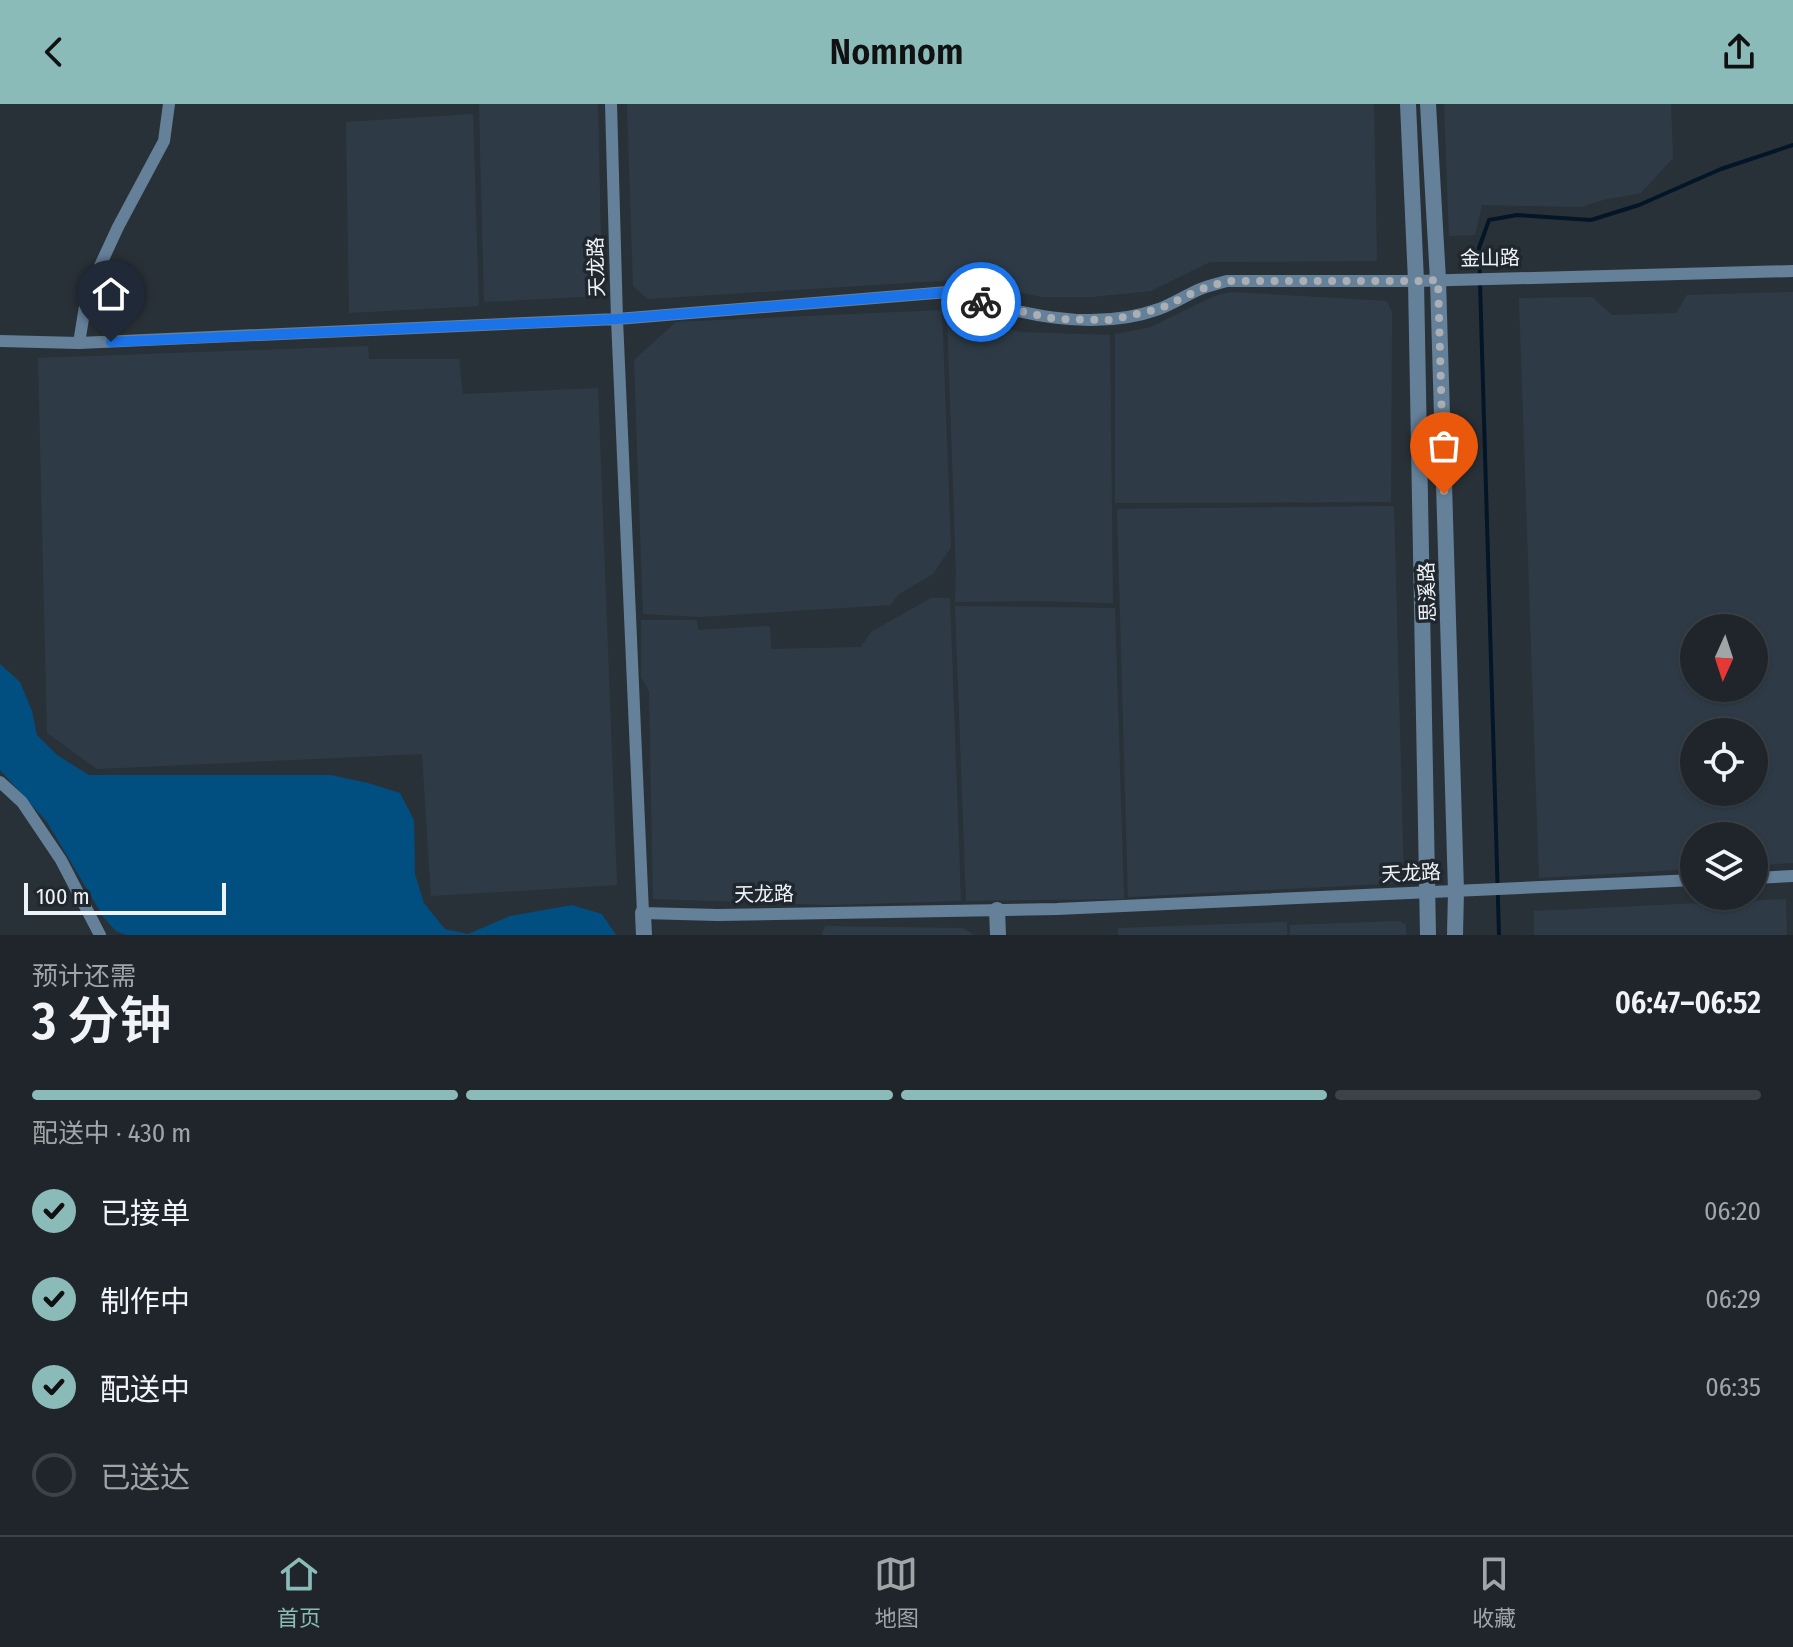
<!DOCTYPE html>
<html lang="zh">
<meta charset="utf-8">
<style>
:root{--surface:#1f252a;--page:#2c3136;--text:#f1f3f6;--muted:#a1a5a8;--line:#3c4247;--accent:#8bbbb9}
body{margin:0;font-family:"Fira Sans Condensed","Noto Sans SC",sans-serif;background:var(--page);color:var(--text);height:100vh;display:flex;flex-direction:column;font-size:30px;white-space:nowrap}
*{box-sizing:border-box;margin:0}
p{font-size:26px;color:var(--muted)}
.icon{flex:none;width:44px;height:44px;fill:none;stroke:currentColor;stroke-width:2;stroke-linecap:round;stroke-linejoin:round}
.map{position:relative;height:831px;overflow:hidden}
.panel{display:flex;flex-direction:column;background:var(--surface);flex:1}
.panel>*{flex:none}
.needle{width:52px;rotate:183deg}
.tools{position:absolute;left:1680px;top:510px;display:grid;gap:16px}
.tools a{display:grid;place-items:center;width:88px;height:88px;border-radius:50%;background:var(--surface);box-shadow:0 2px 6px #0004,0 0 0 2px var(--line);font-size:40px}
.scale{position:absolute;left:24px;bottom:20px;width:202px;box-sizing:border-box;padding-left:8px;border:4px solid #eef3f7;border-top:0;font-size:22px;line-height:28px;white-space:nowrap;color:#eef3f7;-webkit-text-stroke:6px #20272e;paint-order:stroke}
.pin{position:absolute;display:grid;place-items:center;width:68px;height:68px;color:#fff;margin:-82px -34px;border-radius:50% 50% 50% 0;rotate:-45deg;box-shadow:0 0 8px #0007}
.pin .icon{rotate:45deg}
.courier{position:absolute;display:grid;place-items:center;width:80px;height:80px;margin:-40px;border:6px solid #1a73e8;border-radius:50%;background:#fff;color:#222;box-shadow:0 2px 10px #0007}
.overview em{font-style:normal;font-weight:600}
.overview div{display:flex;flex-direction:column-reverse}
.overview{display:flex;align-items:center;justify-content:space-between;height:136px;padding:0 32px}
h1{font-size:52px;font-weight:600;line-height:60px}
.bar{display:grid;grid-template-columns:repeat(4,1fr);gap:12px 8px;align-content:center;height:96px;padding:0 32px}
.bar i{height:10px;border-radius:6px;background:var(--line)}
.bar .current{background:var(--accent)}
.bar p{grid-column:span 4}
ol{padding:0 32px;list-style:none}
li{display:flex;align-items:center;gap:24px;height:88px}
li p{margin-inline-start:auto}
li .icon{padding:8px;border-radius:50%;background:var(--accent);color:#111;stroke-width:4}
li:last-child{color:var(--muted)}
li i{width:44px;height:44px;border:4px solid var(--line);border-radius:50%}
header{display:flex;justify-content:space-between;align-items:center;height:104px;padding:0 32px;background:var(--accent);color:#111;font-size:36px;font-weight:600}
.dock{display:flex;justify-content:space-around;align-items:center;height:112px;border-top:2px solid var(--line);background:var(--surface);font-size:22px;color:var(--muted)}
.dock a{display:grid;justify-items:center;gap:4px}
.dock .current{color:var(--accent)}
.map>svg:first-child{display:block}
</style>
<header><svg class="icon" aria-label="back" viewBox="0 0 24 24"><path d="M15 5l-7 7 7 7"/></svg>Nomnom<svg class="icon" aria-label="share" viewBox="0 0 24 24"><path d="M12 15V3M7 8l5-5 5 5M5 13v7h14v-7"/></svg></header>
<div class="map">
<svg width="1793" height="831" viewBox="0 0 1793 831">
<rect width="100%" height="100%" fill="#293138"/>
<!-- built -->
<path fill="#2e3b46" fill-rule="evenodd" d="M479,0h119l4,184 -4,8 -114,6z
M627,0h747l3,157 -167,1 -59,29 -60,6h-48l-88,-17 -307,19 -15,-13z
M1444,0h227l2,54 -32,35 -38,7 -22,7 -99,-2 -7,30 -26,1z
M473,10l6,192 -130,7 -3,-191z
M1231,188l156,9 5,11 -1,190 -276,1v-169l36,-7 63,-31z
M1793,188v571l-39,2v-29h-60v33l-155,9 -20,-580 73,-1 20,18 64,-2 11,-18zM1694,524h60v60h-60zM1694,628h60v60h-60z
M942,206l9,237 -18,27 -34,20 -9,11 -190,12 -57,-3 -9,-254 42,-38z
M947,212l17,1 57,15 89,3 3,268 -78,-2 -80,1 1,-29z
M368,242l1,13h90l4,35 135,-6 19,497 -186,11 -9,-142 -325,15 -50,-36 -9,-375z
M1394,402l10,377 -276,14 -11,-388z
M931,494h19l11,303 -133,4 -175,-6 -4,-208 -8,-14v-57h56l1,10 72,-4 1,23 90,-2 10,-15z
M955,502l160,2 9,291 -158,2z
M1786,795l1,36h-253v-24z
M1399,817l7,4v10h-116v-10z
M1287,818v13h-169v-7z
M825,822l138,2 11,7h-152z"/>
<!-- green -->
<path fill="#014e80" d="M0,560l20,18 12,29 5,24 20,20 32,20h242l37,8 32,10 14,27 1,54 9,29 21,26 23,5 42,-18 62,-11 30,9 14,21h-490l-10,-4 -12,-13 -57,-96 -47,-52z"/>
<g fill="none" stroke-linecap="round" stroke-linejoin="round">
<!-- stream -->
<path stroke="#031628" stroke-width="4" d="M1499,831l-20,-687 10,-28 28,-5 74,5 48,-15 82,-36 72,-24"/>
<!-- minor -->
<path stroke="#658099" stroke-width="12" d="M611,0l6,215 26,594 74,2 340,-6 637,-29
M0,237l79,2 538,-24 331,-27c67,20 141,42 211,17 13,-5 26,-13 39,-19 9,-4 19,-6 29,-9h189l377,-10
M79,239l8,-49 31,-67 46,-86 5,-37
M0,678l22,20 39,58 39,75
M1754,774l39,-2"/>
<!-- tertiary -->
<path stroke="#658099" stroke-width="16" d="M1408,0l8,177 12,654
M1428,0l10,176 18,611 -1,44
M997,806l1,25
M643,809l1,22"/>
</g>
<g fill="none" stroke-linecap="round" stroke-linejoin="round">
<!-- done -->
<path stroke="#a9afb4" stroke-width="8" stroke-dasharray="0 14.4" d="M981,198l74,17 55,1 49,-11 42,-20 26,-8h189l22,-1 6,214"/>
<!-- route -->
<path stroke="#1a73e8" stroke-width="10" d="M111,238l506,-23 331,-27 33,10"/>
</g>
<g text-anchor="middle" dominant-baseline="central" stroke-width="7" stroke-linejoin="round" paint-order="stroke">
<!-- street labels -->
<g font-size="20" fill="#eef3f7" stroke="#20272e">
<text transform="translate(1490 154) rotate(-1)">金山路</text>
<text transform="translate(596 163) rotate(-92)">天龙路</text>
<text transform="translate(1427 488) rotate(-92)">思溪路</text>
<text transform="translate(1411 769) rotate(-3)">天龙路</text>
<text transform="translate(764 790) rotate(-1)">天龙路</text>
</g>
</g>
</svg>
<div class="tools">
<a><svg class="needle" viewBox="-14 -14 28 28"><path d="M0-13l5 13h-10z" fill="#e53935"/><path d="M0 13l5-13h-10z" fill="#a1a5a8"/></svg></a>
<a><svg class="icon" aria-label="locate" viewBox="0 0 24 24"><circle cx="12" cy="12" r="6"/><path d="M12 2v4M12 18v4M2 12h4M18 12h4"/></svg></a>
<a><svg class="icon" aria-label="layers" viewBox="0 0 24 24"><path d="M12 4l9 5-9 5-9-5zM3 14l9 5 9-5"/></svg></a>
</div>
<div class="scale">100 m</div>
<div class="pin" style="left:1444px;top:390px;background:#ea580c"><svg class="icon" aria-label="bag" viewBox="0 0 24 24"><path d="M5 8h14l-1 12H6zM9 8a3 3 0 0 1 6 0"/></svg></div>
<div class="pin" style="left:111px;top:238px;background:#1f2937"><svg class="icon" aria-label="home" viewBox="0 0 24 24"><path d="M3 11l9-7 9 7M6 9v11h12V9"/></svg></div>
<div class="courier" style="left:981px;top:198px"><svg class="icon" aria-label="bike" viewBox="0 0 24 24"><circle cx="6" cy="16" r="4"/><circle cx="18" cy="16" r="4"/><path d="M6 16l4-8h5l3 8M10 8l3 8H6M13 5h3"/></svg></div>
</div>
<section class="panel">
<div class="overview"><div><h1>3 分钟</h1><p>预计还需</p></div><em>06:47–06:52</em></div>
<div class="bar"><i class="current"></i><i class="current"></i><i class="current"></i><i></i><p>配送中 · 430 m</p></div>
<ol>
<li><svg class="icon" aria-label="check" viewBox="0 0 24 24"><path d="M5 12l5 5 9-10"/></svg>已接单<p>06:20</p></li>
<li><svg class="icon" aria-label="check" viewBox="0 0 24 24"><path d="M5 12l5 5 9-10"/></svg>制作中<p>06:29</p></li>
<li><svg class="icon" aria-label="check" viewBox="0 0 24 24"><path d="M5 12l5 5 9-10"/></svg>配送中<p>06:35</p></li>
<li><i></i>已送达</li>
</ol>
</section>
<nav class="dock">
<a class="current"><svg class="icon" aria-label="home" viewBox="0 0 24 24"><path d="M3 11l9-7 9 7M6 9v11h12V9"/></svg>首页</a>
<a><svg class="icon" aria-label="map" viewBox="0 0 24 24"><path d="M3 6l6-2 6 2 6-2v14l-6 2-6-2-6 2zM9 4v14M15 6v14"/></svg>地图</a>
<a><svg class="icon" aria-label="saved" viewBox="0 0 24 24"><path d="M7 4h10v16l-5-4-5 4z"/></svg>收藏</a>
</nav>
